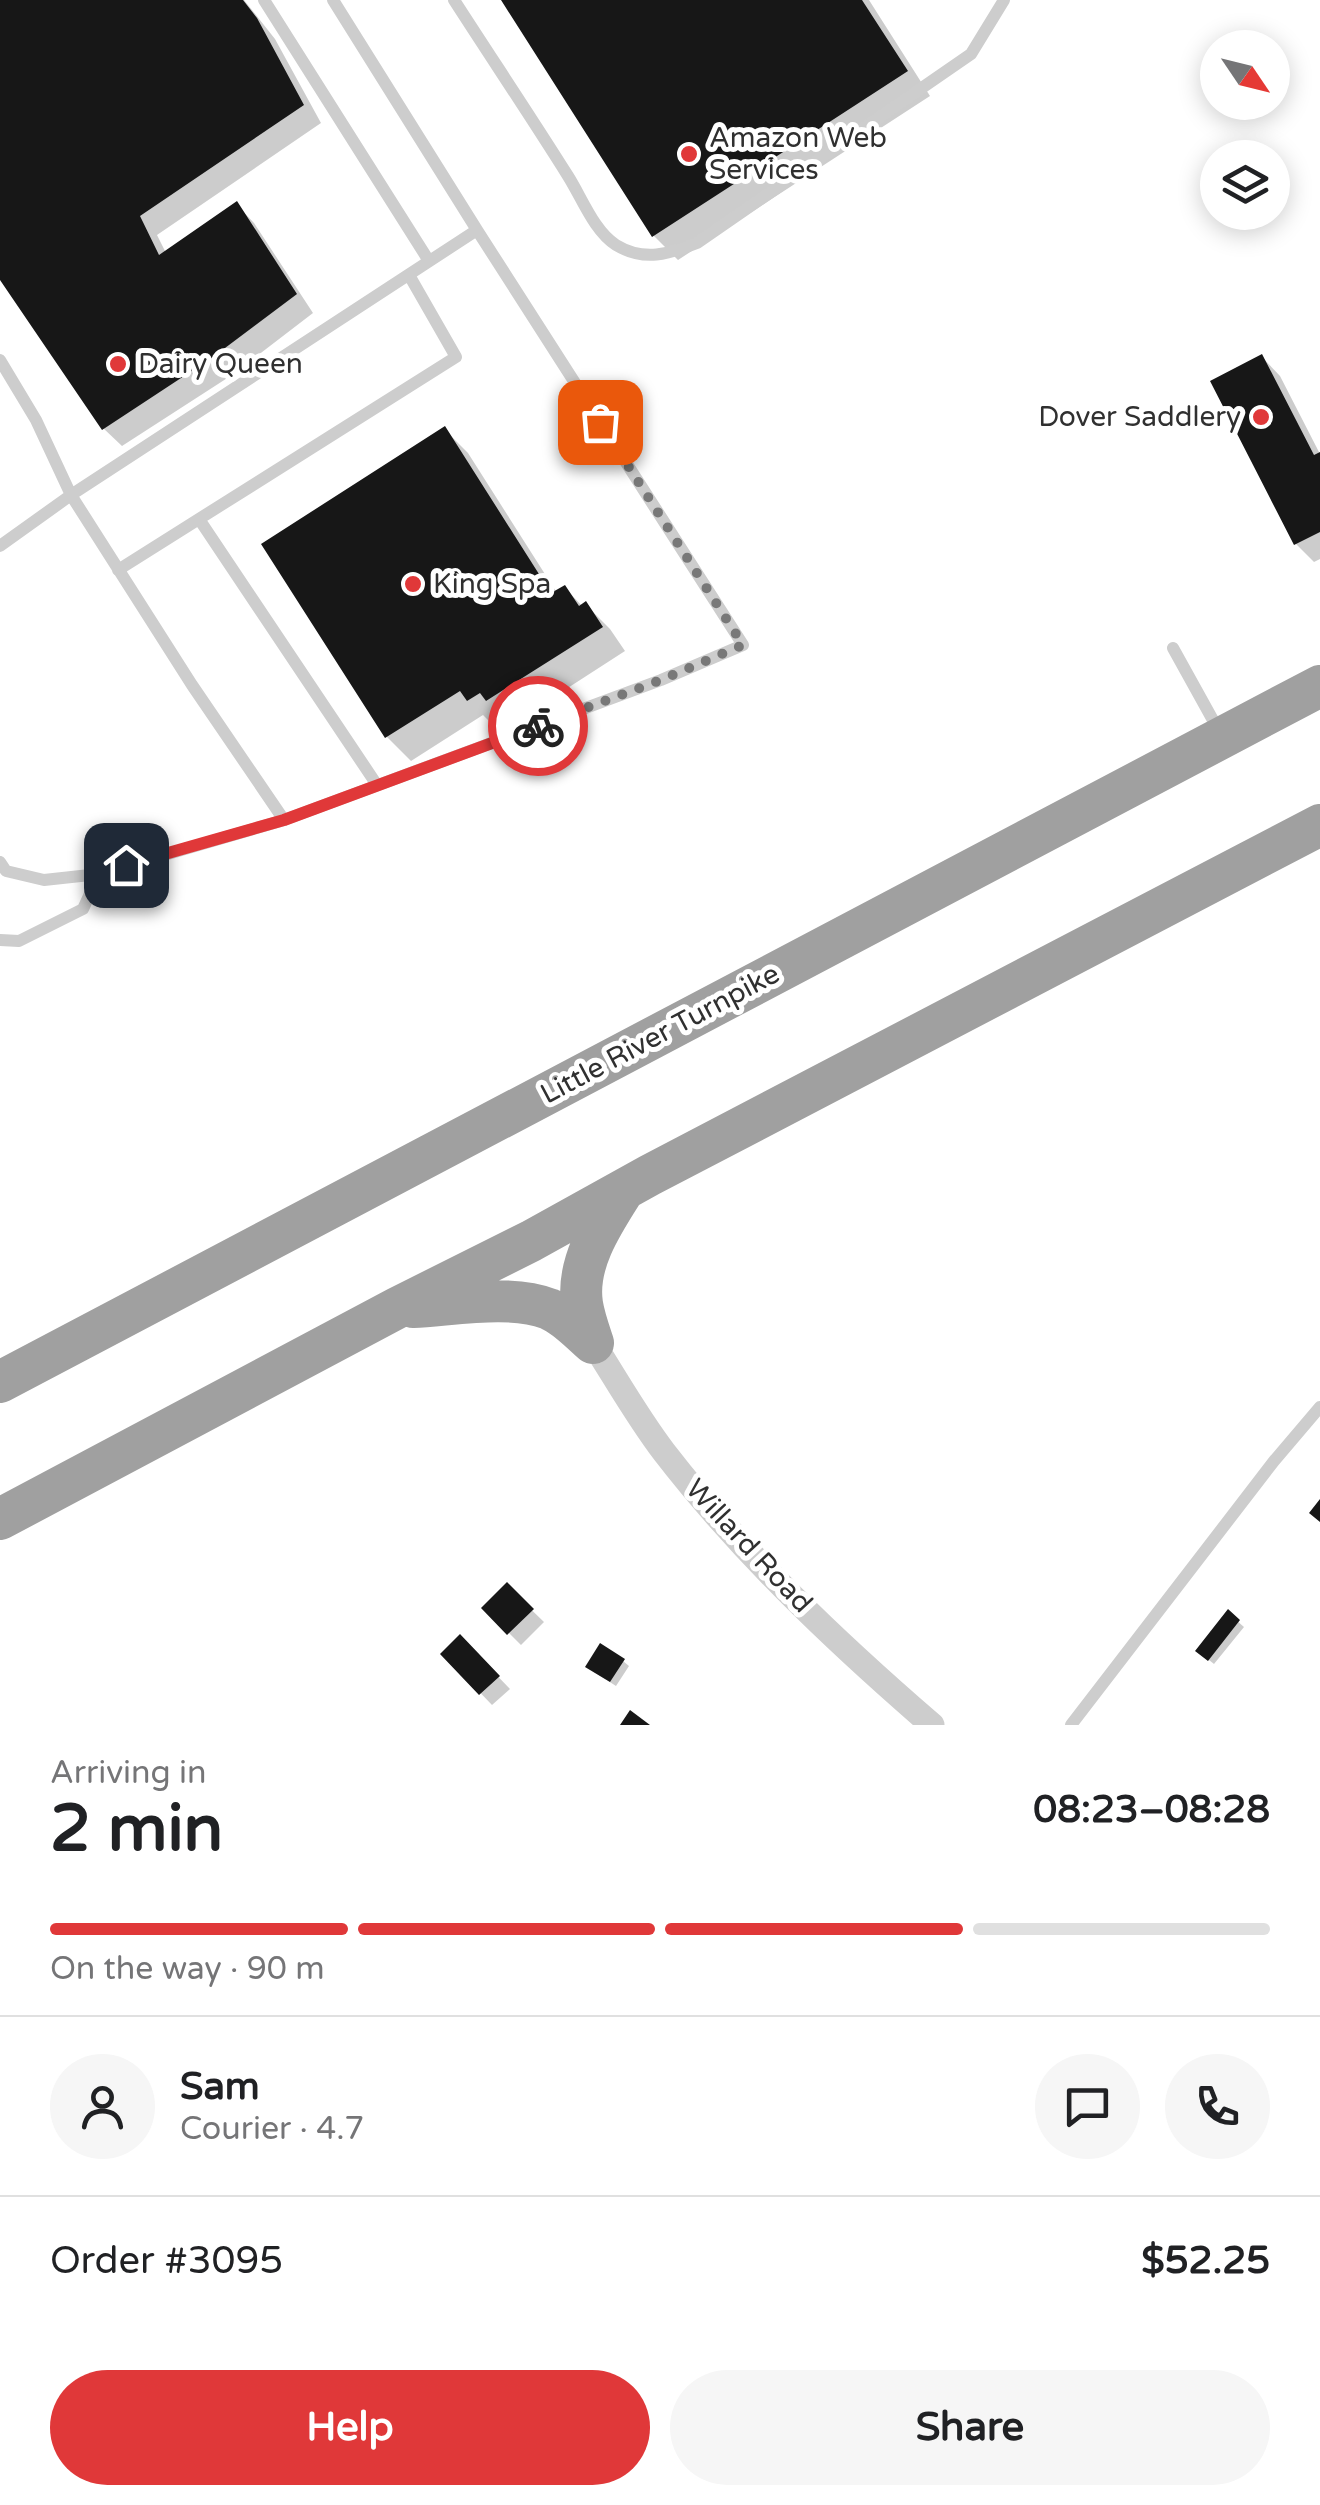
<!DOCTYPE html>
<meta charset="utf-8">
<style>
:root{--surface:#fff;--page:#f6f6f6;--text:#202124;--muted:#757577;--line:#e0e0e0;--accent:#e03839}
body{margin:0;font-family:"Varela Round",sans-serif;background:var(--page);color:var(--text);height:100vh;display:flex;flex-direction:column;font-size:38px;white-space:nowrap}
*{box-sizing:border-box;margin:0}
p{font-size:32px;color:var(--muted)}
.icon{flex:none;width:55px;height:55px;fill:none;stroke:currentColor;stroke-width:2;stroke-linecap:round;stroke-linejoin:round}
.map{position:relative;height:1725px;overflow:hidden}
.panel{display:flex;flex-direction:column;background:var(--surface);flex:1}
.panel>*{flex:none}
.needle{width:65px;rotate:125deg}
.controls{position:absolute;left:1200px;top:30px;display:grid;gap:20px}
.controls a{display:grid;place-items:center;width:90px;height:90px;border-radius:50%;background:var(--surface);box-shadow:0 5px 25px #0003;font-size:50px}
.pin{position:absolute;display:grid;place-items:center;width:85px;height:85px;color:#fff;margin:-42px;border-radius:20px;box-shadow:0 5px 15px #0006}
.courier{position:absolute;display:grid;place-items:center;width:100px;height:100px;margin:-50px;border:8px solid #e03839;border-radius:50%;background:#fff;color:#222;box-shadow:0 2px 12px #0007}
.overview em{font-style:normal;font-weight:700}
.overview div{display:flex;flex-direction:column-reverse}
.overview{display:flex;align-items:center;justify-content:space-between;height:170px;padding:0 50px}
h1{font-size:65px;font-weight:700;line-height:75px}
.bar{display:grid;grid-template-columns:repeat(4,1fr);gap:15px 10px;align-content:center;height:120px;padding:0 50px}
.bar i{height:12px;border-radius:8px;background:var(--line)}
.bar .active{background:var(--accent)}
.bar p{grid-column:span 4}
.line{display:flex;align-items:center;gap:25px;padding:0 50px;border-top:2px solid var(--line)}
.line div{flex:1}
.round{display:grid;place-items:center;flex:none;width:105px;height:105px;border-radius:52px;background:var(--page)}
.primary-button{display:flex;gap:20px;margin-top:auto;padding:20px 50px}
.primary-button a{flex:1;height:115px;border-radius:60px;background:var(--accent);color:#fff;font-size:40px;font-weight:700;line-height:115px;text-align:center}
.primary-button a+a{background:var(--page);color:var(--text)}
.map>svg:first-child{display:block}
</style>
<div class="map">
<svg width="1320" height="1725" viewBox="0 0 1320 1725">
<rect width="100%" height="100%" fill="#fff"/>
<!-- shadow -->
<path fill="#0003" d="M0,0h244l31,39 46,84 -164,112 9,18 70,-49 18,19 59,90 -81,62 -110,71 -19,-18 -103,-152z
M504,0h365l61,96 -252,164 -24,-24z
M1262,357l18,19 40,78v105l-6,3 -18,-18z
M444,429l24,24 89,140 8,-5 18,19 3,-2 24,24 15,22 -113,73 -7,-8 -13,8 -9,-9 -72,46 -24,-24 -123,-192z
M507,1586l37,36 -23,23 -37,-37z
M1228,1613l16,14 -30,37 -10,-8z
M460,1637l50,52 -18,16 -49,-51z
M623,1661l6,5 -13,20 -22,-14z"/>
<!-- building -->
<path fill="#171717" d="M0,0h243l14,18 47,87 -164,111 19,39 78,-54 60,93 -84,63 -111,73 -102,-150z
M501,0h361l46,71 -256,166z
M1262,354l52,101 6,-3v80l-26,13 -84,-164z
M445,426l106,167 14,-8 14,21 7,-5 17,26 -117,74 -6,-8 -13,8 -7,-10 -75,47 -124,-194z
M1320,1499v23l-11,-9z
M507,1582l27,27 -27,26 -26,-27z
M1228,1609l12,11 -32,41 -13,-10z
M460,1634l40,42 -21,19 -39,-41z
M600,1643l25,16 -15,23 -25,-15z
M630,1710l20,15h-30z"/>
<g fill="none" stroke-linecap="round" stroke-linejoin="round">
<!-- service -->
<path stroke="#cdcdcd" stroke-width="12" d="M264,0l165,261
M454,0c38,59 77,117 114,176 14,22 26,55 48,69 28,17 53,9 81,-2l274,-189 33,-54
M0,360l36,60 35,75 -71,51
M199,519l178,266
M118,570l338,-213 -47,-82
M1173,648l46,83
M284,820l-92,-135 -121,-190 406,-265 -144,-230
M0,862l6,9 38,9 55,-6 185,-54 377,-140 82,-35 -266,-415
M0,940l19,1 64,-32 16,-35
M1071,1725l203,-264 46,-54"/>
<!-- minor -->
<path stroke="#cdcdcd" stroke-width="25" d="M593,1343c23,36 45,75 71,109 78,101 172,190 268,273"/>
<!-- trunk -->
<path stroke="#a0a0a0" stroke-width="42" d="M413,1307c41,-2 97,-13 136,2 17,7 30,22 44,34
M593,1343c-4,-12 -9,-26 -11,-39 -6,-41 20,-80 41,-113
M0,1382l1320,-696
M0,1519l397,-211 134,-67 119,-66 670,-350"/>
</g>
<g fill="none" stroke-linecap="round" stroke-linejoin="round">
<!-- done -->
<path stroke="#787878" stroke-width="10" stroke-dasharray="0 18" d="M538,726l123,-46 82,-35 -143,-223"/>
<!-- route -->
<path stroke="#e03839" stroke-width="12" d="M126,865l158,-45 254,-94"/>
</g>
<!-- markers -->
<g fill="#e03839" stroke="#fff" stroke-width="4">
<circle cx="689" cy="154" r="10"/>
<circle cx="118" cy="364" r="10"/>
<circle cx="1261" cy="417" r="10"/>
<circle cx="413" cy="584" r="10"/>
</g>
<g text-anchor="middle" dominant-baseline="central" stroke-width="10" stroke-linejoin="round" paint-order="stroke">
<!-- poi labels -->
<g font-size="28" fill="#303030" stroke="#fff" text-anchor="start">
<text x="709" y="138">Amazon Web<tspan x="709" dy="32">Services</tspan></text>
<text x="138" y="364">Dairy Queen</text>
<text x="1241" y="417" text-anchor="end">Dover Saddlery</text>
<text x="433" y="584">King Spa</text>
</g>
<!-- street labels -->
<g font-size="28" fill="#303030" stroke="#fff">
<text transform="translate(660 1034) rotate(-28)">Little River Turnpike</text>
<text transform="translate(749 1546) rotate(47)">Willard Road</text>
</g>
</g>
</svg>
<div class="controls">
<a><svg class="needle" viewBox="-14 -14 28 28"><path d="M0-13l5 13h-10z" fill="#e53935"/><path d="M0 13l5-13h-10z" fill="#757577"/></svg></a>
<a><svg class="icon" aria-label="layers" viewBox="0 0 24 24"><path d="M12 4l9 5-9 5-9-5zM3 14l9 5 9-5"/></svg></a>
</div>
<div class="pin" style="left:600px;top:422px;background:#ea580c"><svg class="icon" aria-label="bag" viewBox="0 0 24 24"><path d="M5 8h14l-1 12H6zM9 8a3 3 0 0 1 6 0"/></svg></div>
<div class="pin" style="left:126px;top:865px;background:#1f2937"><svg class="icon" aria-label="home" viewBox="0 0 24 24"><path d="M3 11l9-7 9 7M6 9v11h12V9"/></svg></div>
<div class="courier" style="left:538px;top:726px"><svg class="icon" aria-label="bike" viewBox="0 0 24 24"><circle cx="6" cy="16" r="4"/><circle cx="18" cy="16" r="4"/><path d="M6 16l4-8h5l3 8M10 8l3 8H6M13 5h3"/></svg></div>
</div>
<section class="panel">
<div class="overview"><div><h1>2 min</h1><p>Arriving in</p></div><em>08:23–08:28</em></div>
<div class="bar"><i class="active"></i><i class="active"></i><i class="active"></i><i></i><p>On the way · 90 m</p></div>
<div class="line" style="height:180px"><a class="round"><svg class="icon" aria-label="person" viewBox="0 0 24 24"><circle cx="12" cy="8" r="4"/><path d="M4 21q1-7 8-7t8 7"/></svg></a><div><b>Sam</b><p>Courier · 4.7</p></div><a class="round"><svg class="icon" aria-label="chat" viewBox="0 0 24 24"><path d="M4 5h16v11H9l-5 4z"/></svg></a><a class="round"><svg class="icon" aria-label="phone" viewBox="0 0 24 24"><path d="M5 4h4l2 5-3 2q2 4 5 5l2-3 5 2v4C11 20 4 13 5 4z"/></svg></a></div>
<div class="line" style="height:130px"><div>Order #3095</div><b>$52.25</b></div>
<div class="primary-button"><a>Help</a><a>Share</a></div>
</section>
